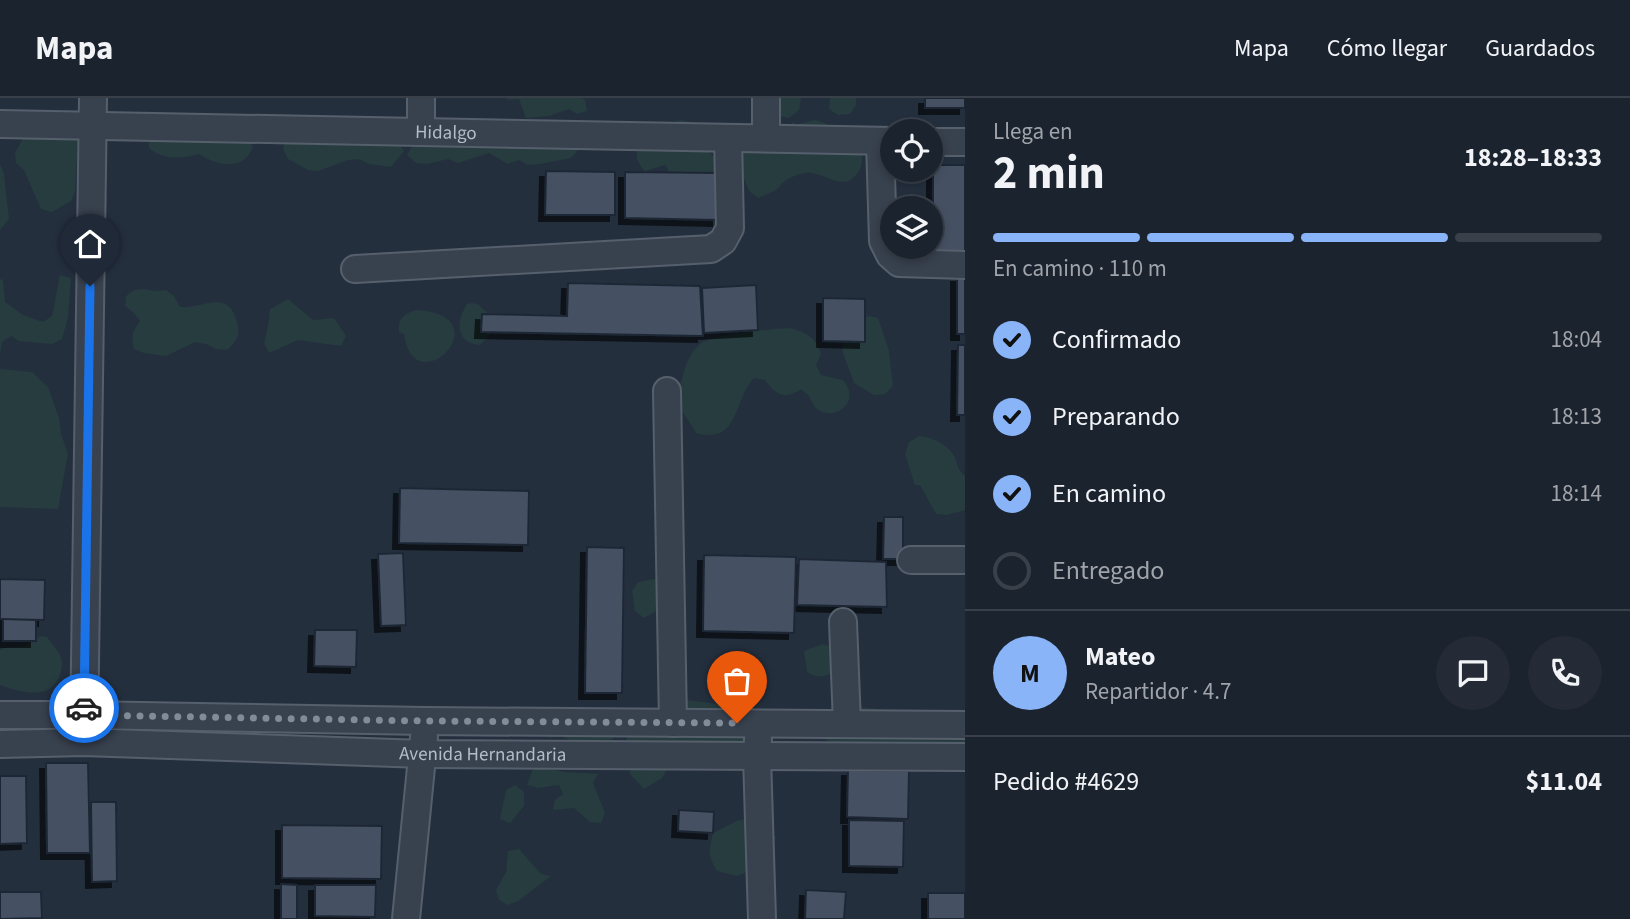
<!DOCTYPE html>
<html lang="es">
<meta charset="utf-8">
<style>
:root{--surface:#1b232e;--page:#242b36;--text:#f1f3f6;--muted:#a0a4aa;--line:#39404a;--accent:#8ab4f8}
body{margin:0;font-family:"Source Sans 3",sans-serif;background:var(--page);color:var(--text);height:100vh;display:flex;flex-direction:column;font-size:26px;white-space:nowrap}
*{box-sizing:border-box;margin:0}
p{font-size:23px;color:var(--muted)}
.icon{flex:none;width:38px;height:38px;fill:none;stroke:currentColor;stroke-width:2;stroke-linecap:round;stroke-linejoin:round}
.map{position:relative;flex:1;overflow:hidden}
.panel{display:flex;flex-direction:column;background:var(--surface);width:665px}
.panel>*{flex:none}
.fabs{position:absolute;left:880px;top:21px;display:grid;gap:14px}
.fabs a{display:grid;place-items:center;width:63px;height:63px;border-radius:50%;background:var(--surface);box-shadow:0 4px 10px #0003,0 0 0 2px var(--line);font-size:35px}
.pin{position:absolute;display:grid;place-items:center;width:60px;height:60px;color:#fff;margin:-72px -30px;border-radius:50% 50% 50% 0;rotate:-45deg;box-shadow:0 0 7px #0007}
.pin .icon{rotate:45deg}
.courier{position:absolute;display:grid;place-items:center;width:70px;height:70px;margin:-35px;border:5px solid #1a73e8;border-radius:50%;background:#fff;color:#222;box-shadow:0 2px 9px #0007}
.head em{font-style:normal;font-weight:700}
.head div{display:flex;flex-direction:column-reverse}
.head{display:flex;align-items:center;justify-content:space-between;height:119px;padding:0 28px}
h1{font-size:46px;font-weight:700;line-height:52px}
.bar{display:grid;grid-template-columns:repeat(4,1fr);gap:10px 7px;align-content:center;height:84px;padding:0 28px}
.bar i{height:9px;border-radius:5px;background:var(--line)}
.bar .current{background:var(--accent)}
.bar p{grid-column:span 4}
.line{display:flex;align-items:center;gap:18px;padding:0 28px;border-top:2px solid var(--line)}
.line div{flex:1}
.round{display:grid;place-items:center;flex:none;width:74px;height:74px;border-radius:37px;background:var(--page)}
ol{padding:0 28px;list-style:none}
li{display:flex;align-items:center;gap:21px;height:77px}
li p{margin-inline-start:auto}
li .icon{padding:7px;border-radius:50%;background:var(--accent);color:#111;stroke-width:4}
li:last-child{color:var(--muted)}
li i{width:38px;height:38px;border:4px solid var(--line);border-radius:50%}
header{display:flex;align-items:center;gap:42px;box-sizing:border-box;height:98px;padding:0 35px;background:var(--surface);border-bottom:2px solid var(--line)}
header strong{font-size:33px}
nav{display:flex;gap:38px;margin-inline-start:auto;font-size:24px}
main{display:flex;flex:1;min-height:0}
.map>svg:first-child{display:block}
</style>
<header>
<strong>Mapa</strong>
<nav><a>Mapa</a><a>Cómo llegar</a><a>Guardados</a></nav>
</header>
<main>
<div class="map">
<svg width="965" height="821" viewBox="0 0 965 821">
<defs>
<filter id="shadow"><feDropShadow dx="-6" dy="6" stdDeviation="0" flood-color="#0009"/></filter>
</defs>
<rect width="100%" height="100%" fill="#242f3e"/>
<!-- green -->
<path fill="#263c3f" d="M506,0h76l3,2 2,11 -10,3 -8,-5 -20,7 -23,2 -7,-19 -11,1z
M774,0h27l-2,12 -10,8 -11,-2z
M830,0h26v7l-6,9 -12,1 -9,-6z
M680,22c27,4 17,10 27,28 2,5 8,10 12,14v12h-48l-6,-9 -20,6c-8,-9 -10,-12 -7,-24 12,-8 30,-24 42,-27z
M815,22c16,4 30,16 44,25 3,9 5,18 0,26 -16,25 -33,-1 -54,2 -6,1 -15,4 -20,8 -7,5 -1,2 -8,8 -5,4 -13,6 -19,9l-9,-7 -8,-20 -2,-11 5,-22 43,-8 7,-9 1,4z
M73,34l5,10 -3,49 -4,10 -19,11 -11,-3 -17,-39 -8,-7 -1,-10 10,-19z
M148,39l96,1 9,8c-8,26 -36,20 -54,8 -18,5 -36,6 -50,-6z
M420,39l151,5 7,8 -7,8 -31,6 -12,1 -9,-5 -11,4 -19,-11 -31,10 -10,-4 -21,5 -11,-1 -9,-8 5,-9z
M285,41l113,3 6,9 -13,16 -22,-3 -10,-5 -11,1 -30,11 -10,-1 -20,-11 -5,-10z
M0,66l4,10 5,45 -9,11z
M60,177l11,3 -3,39 -6,22 -10,5 -33,-3 -8,-5 -9,6 -2,11v-74l3,1 2,22 18,13 20,7 9,-6z
M144,191l11,2 11,-1 8,6 6,11c24,2 50,-21 58,19 2,11 -3,17 -11,24l-11,-1 -10,-5 -11,-2 -29,14 -22,-3 -10,-4c-3,-12 -2,-18 6,-28l-6,-8 -9,-7 1,-10 8,-6z
M288,201l25,21 21,-2 12,18 -5,10 -43,-6 -29,13 -5,-10 5,-22 1,-12z
M473,205l6,2 8,8 3,18 -2,6 -8,8c-25,-2 -24,-24 -13,-41z
M416,212c89,5 -2,97 -12,24l-5,-2c-2,-13 6,-19 17,-22z
M868,218l10,2 11,33 4,35 -8,8 -11,1 -20,-12 -12,-33 7,-21z
M789,230c17,4 27,9 32,26l-5,11 5,10 22,5c1,1 6,9 6,10 4,18 -17,29 -30,20 -6,-3 -7,-8 -10,-14 -2,-2 -6,-5 -8,-7 -15,11 -26,6 -36,-9l-11,-2c-21,22 -14,67 -58,55 -5,-11 -16,-21 -19,-33 -1,-6 3,-15 5,-21 3,-13 9,-30 21,-37 16,-8 68,-13 86,-14z
M0,271l32,3 16,15 11,31 2,16 7,20 -10,55 -58,-2z
M919,338c12,1 29,8 35,20 6,10 -1,8 11,20v34l-18,5 -11,-1 -16,-29h-5l-10,-31 4,-12z
M659,480l3,30 -18,10 -9,-7 -3,-20 6,-9z
M41,538l6,1c4,6 10,12 13,18 3,6 2,10 1,16 -7,31 -39,22 -61,14v-35l7,-3h16z
M823,546l10,4 3,21c-10,9 -17,10 -29,3l-3,-21z
M679,601l85,11 -16,34 -21,3 -36,24 -18,-12 -11,19 -18,11 -14,-15 -6,-62 43,10z
M847,608l64,6 54,-2v32l-131,1 -20,-8 1,-21z
M619,632l-10,14 -20,4 -29,-12 -10,2 -10,-5z
M534,668l31,6 33,2 -5,9 12,30 -4,10 -11,-1 -16,-14 -21,2 2,-10 8,-6 -4,-9 -21,3 -11,-3z
M515,687l9,7v14l-14,17 -10,-4 6,-29z
M748,720l10,4 18,15 -9,23 -8,7 -22,9 -20,-5c-10,-16 -8,-21 -4,-38l24,-12z
M519,751l22,25 10,2 -33,25 -10,4 -9,-5 -3,-10 10,-18 2,-21z"/>
<!-- building -->
<path fill="#455162" stroke="#1f2835" stroke-width="2" filter="url(#shadow)" d="M925,0h40v10h-40z
M933,67h32v89l-32,-1z
M546,73l69,1v43h-70z
M625,74l93,1v47l-93,-2z
M957,178h8v58h-8z
M568,185l132,3 3,50 -222,-4 1,-18 85,2z
M756,187l2,45 -54,3 -2,-45z
M823,200l42,1v43l-42,-1z
M958,247h7v70h-8z
M400,390l129,3 -1,54 -129,-2z
M884,419h19v42h-20z
M587,449l37,1 -2,145h-37z
M403,455l3,72 -25,1 -3,-72z
M704,457l92,2 -2,76 -91,-2z
M799,461l87,3 1,45 -90,-2z
M0,481l45,1 -1,40 -44,-1z
M3,521l33,1v21h-33z
M315,532h42l-1,37 -42,-1z
M46,665h42l2,90h-43z
M848,672l61,1 -1,48 -61,-2z
M0,678h26l1,67 -27,1z
M91,704h25l1,79 -25,1z
M679,712l35,2 -1,21 -35,-2z
M849,722l55,1 -1,46 -54,-1z
M282,727l100,1 -1,53 -99,-1z
M281,786l16,1v34h-16z
M315,787h61l-1,32 -60,-1z
M806,792l40,2 -2,27h-39z
M0,794h41l1,26 -42,1z
M928,795h37v26h-37z"/>
<g fill="none" stroke-linecap="round" stroke-linejoin="round">
<defs>
<g id="minor">
<path d="M421,0v34"/>
<path d="M766,0v40"/>
<path id="s1" d="M0,26l892,17"/>
<path d="M880,43l3,100 7,14 9,8 66,2"/>
<path d="M931,44h34"/>
<path d="M355,171l356,-20 12,-8 7,-13 -2,-90"/>
<path d="M667,293l6,332"/>
<path d="M911,462h54"/>
<path d="M843,524l4,102"/>
<path d="M0,617h84l341,6 540,4"/>
<path d="M84,635l9,-635"/>
<path d="M758,641l-1,17 5,163"/>
<path id="s2" d="M0,646l84,-2 339,12 542,3"/>
<path d="M406,821l18,-182"/>
</g>
</defs>
<!-- minor casing -->
<use href="#minor" stroke="#565f6c" stroke-width="30"/>
<!-- minor -->
<use href="#minor" stroke="#38414e" stroke-width="26"/>
</g>
<g fill="none" stroke-linecap="round" stroke-linejoin="round">
<!-- done -->
<path stroke="#828b98" stroke-width="7" stroke-dasharray="0 12.6" d="M84,610v7l341,6 312,2"/>
<!-- route -->
<path stroke="#1a73e8" stroke-width="9" d="M84,610l6,-422"/>
</g>
<g text-anchor="middle" dominant-baseline="central" stroke-width="7" stroke-linejoin="round" paint-order="stroke">
<!-- street labels -->
<g font-size="19" fill="#b4bcc9" stroke="#1d2633">
<text stroke="none"><textPath href="#s1" startOffset="446">Hidalgo</textPath></text>
<text stroke="none"><textPath href="#s2" startOffset="483">Avenida Hernandaria</textPath></text>
</g>
</g>
</svg>
<div class="fabs">
<a><svg class="icon" aria-label="locate" viewBox="0 0 24 24"><circle cx="12" cy="12" r="6"/><path d="M12 2v4M12 18v4M2 12h4M18 12h4"/></svg></a>
<a><svg class="icon" aria-label="layers" viewBox="0 0 24 24"><path d="M12 4l9 5-9 5-9-5zM3 14l9 5 9-5"/></svg></a>
</div>
<div class="pin" style="left:737px;top:625px;background:#ea580c"><svg class="icon" aria-label="bag" viewBox="0 0 24 24"><path d="M5 8h14l-1 12H6zM9 8a3 3 0 0 1 6 0"/></svg></div>
<div class="pin" style="left:90px;top:188px;background:#1f2937"><svg class="icon" aria-label="home" viewBox="0 0 24 24"><path d="M3 11l9-7 9 7M6 9v11h12V9"/></svg></div>
<div class="courier" style="left:84px;top:610px"><svg class="icon" aria-label="car" viewBox="0 0 24 24"><path d="M5 17H2v-5l4-1 3-4h7l3 4 3 1v5h-3M9 17h6M6 11h13"/><circle cx="7" cy="17" r="2"/><circle cx="17" cy="17" r="2"/></svg></div>
</div>
<section class="panel">
<div class="head"><div><h1>2 min</h1><p>Llega en</p></div><em>18:28–18:33</em></div>
<div class="bar"><i class="current"></i><i class="current"></i><i class="current"></i><i></i><p>En camino · 110 m</p></div>
<ol>
<li><svg class="icon" aria-label="check" viewBox="0 0 24 24"><path d="M5 12l5 5 9-10"/></svg>Confirmado<p>18:04</p></li>
<li><svg class="icon" aria-label="check" viewBox="0 0 24 24"><path d="M5 12l5 5 9-10"/></svg>Preparando<p>18:13</p></li>
<li><svg class="icon" aria-label="check" viewBox="0 0 24 24"><path d="M5 12l5 5 9-10"/></svg>En camino<p>18:14</p></li>
<li><i></i>Entregado</li>
</ol>
<div class="line" style="height:126px"><b class="round" style="background:var(--accent);color:#111">M</b><div><b>Mateo</b><p>Repartidor · 4.7</p></div><a class="round"><svg class="icon" aria-label="chat" viewBox="0 0 24 24"><path d="M4 5h16v11H9l-5 4z"/></svg></a><a class="round"><svg class="icon" aria-label="phone" viewBox="0 0 24 24"><path d="M5 4h4l2 5-3 2q2 4 5 5l2-3 5 2v4C11 20 4 13 5 4z"/></svg></a></div>
<div class="line" style="height:91px"><div>Pedido #4629</div><b>$11.04</b></div>
</section>
</main>
